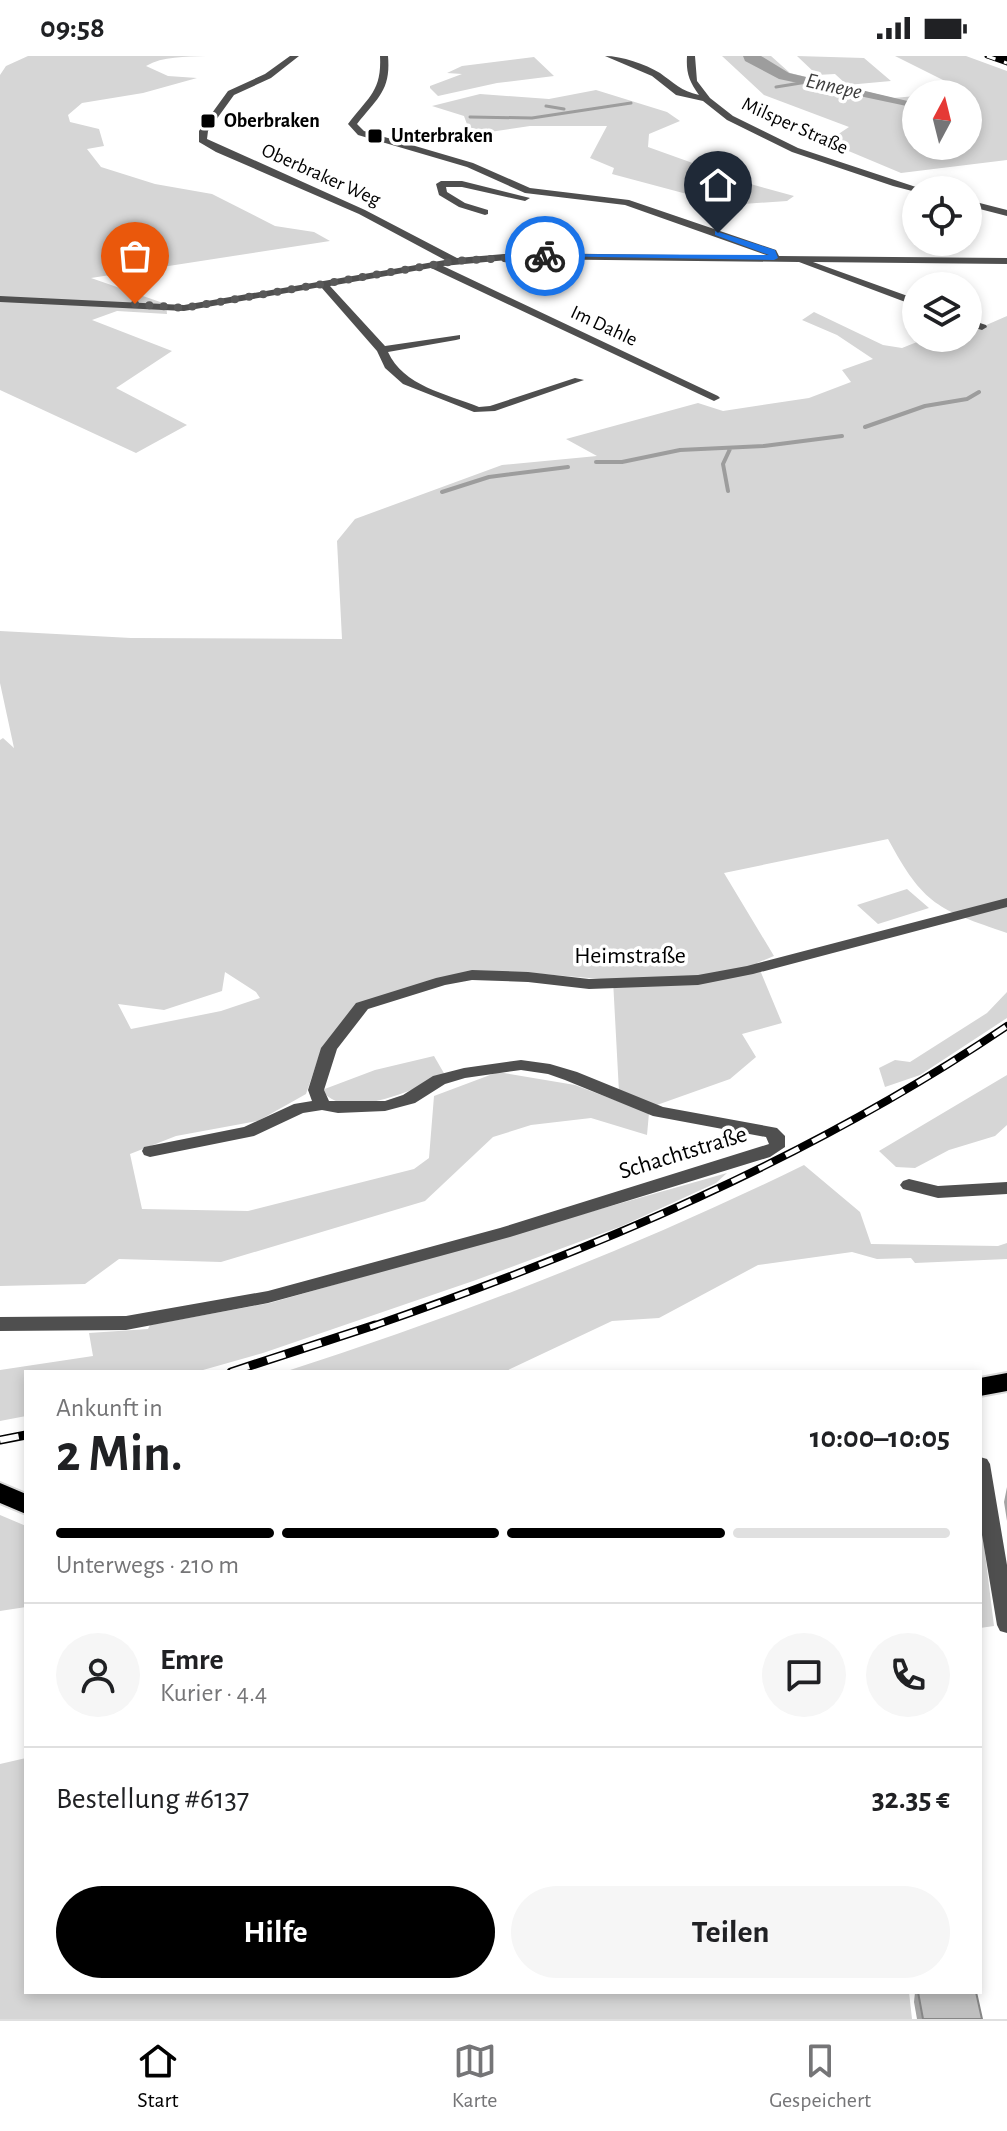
<!DOCTYPE html>
<html lang="de">
<meta charset="utf-8">
<style>
:root{--surface:#fff;--page:#f6f6f6;--text:#202124;--muted:#757577;--line:#e0e0e0;--accent:#000}
body{margin:0;font-family:"Alegreya Sans",sans-serif;background:var(--page);color:var(--text);height:100vh;display:flex;flex-direction:column;font-size:30px;white-space:nowrap}
*{box-sizing:border-box;margin:0}
p{font-size:26px;color:var(--muted)}
.icon{flex:none;width:44px;height:44px;fill:none;stroke:currentColor;stroke-width:2;stroke-linecap:round;stroke-linejoin:round}
.map{position:relative;flex:1;overflow:hidden}
.drawer{position:absolute;left:24px;top:1314px;width:958px;height:624px;display:flex;flex-direction:column;background:var(--surface);border-radius:0px;box-shadow:0 4px 12px #0003}
.drawer>*{flex:none}
.needle{width:52px;rotate:7deg}
.fabs{position:absolute;left:902px;top:24px;display:grid;gap:16px}
.fabs a{display:grid;place-items:center;width:80px;height:80px;border-radius:50%;background:var(--surface);box-shadow:0 4px 12px #0003;font-size:40px}
.pin{position:absolute;display:grid;place-items:center;width:68px;height:68px;color:#fff;margin:-82px -34px;border-radius:50% 50% 50% 0;rotate:-45deg;box-shadow:0 0 8px #0007}
.pin .icon{rotate:45deg}
.courier{position:absolute;display:grid;place-items:center;width:80px;height:80px;margin:-40px;border:6px solid #1a73e8;border-radius:50%;background:#fff;color:#222;box-shadow:0 2px 10px #0007}
.head em{font-style:normal;font-weight:700}
.head div{display:flex;flex-direction:column-reverse}
.head{display:flex;align-items:center;justify-content:space-between;height:136px;padding:0 32px}
h1{font-size:52px;font-weight:700;line-height:60px}
.bar{display:grid;grid-template-columns:repeat(4,1fr);gap:12px 8px;align-content:center;height:96px;padding:0 32px}
.bar i{height:10px;border-radius:6px;background:var(--line)}
.bar .on{background:var(--accent)}
.bar p{grid-column:span 4}
.line{display:flex;align-items:center;gap:20px;padding:0 32px;border-top:2px solid var(--line)}
.line div{flex:1}
.round{display:grid;place-items:center;flex:none;width:84px;height:84px;border-radius:42px;background:var(--page)}
.cta{display:flex;gap:16px;margin-top:auto;padding:16px 32px}
.cta a{flex:1;height:92px;border-radius:48px;background:var(--accent);color:#fff;font-size:32px;font-weight:700;line-height:92px;text-align:center}
.cta a+a{background:var(--page);color:var(--text)}
.status{display:flex;justify-content:space-between;align-items:center;height:56px;padding:0 40px;background:var(--surface);direction:ltr}
.status svg{height:22px;fill:currentColor}
.tabs{display:flex;justify-content:space-around;align-items:center;height:112px;border-top:2px solid var(--line);background:var(--surface);font-size:22px;color:var(--muted)}
.tabs a{display:grid;justify-items:center;gap:4px}
.tabs .on{color:var(--accent)}
.map>svg:first-child{display:block}
</style>
<div class="status"><b>09:58</b><svg viewBox="0 0 49 12"><path d="M0 12V9h3v3zM5 12V6h3v6zM10 12V3h3v9zM15 12V0h3v12zM26 1h20v11H26zM47 4h2v5h-2z"/></svg></div>
<div class="map">
<svg width="1007" height="1963" viewBox="0 0 1007 1963">
<rect width="100%" height="100%" fill="#fff"/>
<!-- green -->
<path fill="#d6d6d6" fill-rule="evenodd" d="M28,0h178c-21,1 -43,0 -60,10l22,10 29,2 -54,15 -61,10 -14,12 2,7 29,7 5,17 -17,3 14,18 54,17 57,10 63,32 39,6 16,9 -239,37 75,26 1,10 -50,-3 -25,9 80,31 -56,37 71,37 -51,28 -136,-63v-315l6,-9z
M722,0h49l19,17 103,25 23,-2v50h52v-52h-35l30,-4 -68,-34h71l41,15v89l-106,13 -93,-39 29,1 12,-8 -85,-32z
M797,0l67,2 27,23 -44,4 -12,-11 -18,1z
M534,1l20,19 -57,7 -59,13 -8,-8v-2l32,-12 -15,-1 15,-7z
M596,34l71,22 13,9 -31,13 -1,13 106,38 40,11 -7,5 -59,4 -116,-31 2,-6 -24,-10 17,-32h-77l-40,6 -22,-5 -4,-11 -32,-10 48,-12 69,5z
M814,256l69,33 19,3 25,-10h41v-5l39,-17v617c-69,-24 -83,-27 -119,-94l-164,34 50,83 -17,7 25,60 -40,11 14,23 -26,22 -76,27 -35,-14 -6,-112 -83,-7 -59,-1 -114,33 -39,54 -12,35 -48,27 -82,15 -46,18 12,55 106,2 166,-42 15,-11 5,-62 64,-24 77,13 74,28 -2,22 -56,-17 -60,7 -38,12 -68,64 -204,61 -102,-3 -34,25 -85,2v-546l3,-2 11,10 -14,-65v-52l131,7 211,1 -5,-98 18,-22 147,-54 95,-9 -31,-17 132,-36 25,8 86,-13 42,-16 -9,-12 31,-11 -36,-24 -35,-15zM225,916l31,20 4,6 -39,13 -90,18 -13,-25 46,6 58,-19z
M907,833l22,19 -51,16 -21,-19z
M1007,936v26l-87,57 -35,12 -6,-19 16,-8 15,2 77,-49z
M434,1000l11,19c-27,13 -101,48 -123,15l53,-20z
M1007,1019v50l-12,11 -46,14 -34,18 -19,-1 -17,-16z
M804,1109l56,47 11,32 127,2 9,-3v16l-92,4 -4,-5 -34,1 -25,-7 -94,13 -99,53 -47,3 -108,51h-220c178,-57 352,-125 520,-207z
M727,1117l-11,10 -94,43 -146,54 -213,73 -67,19h-170v44l-26,5v-51l93,-14 -4,-23 59,-4 2,-4 120,-22z
M980,1457l14,113 -14,2z
M0,1459l26,11v81l-26,4z
M26,1702v234h883l3,27h-912v-255z"/>
<!-- water -->
<path fill="#9d9d9d" d="M743,0h18l28,17 127,30v5l-137,-29 -34,-18z"/>
<g fill="none" stroke-linecap="round" stroke-linejoin="round">
<!-- stream-far1 -->
<path stroke="#9d9d9d" stroke-width="3" d="M776,31l31,-5
M546,50l18,3
M470,61l62,1 99,-15"/>
<!-- stream -->
<path stroke="#9d9d9d" stroke-width="4" d="M865,371l60,-21 42,-7 12,-7
M596,406h26l58,-12 84,-4 78,-10
M728,435l-5,-27 7,-15
M442,436l47,-15 79,-10"/>
<defs>
<path id="primary" d="M991,0h16v7z
M1007,1317v18l-27,5v-18z
M0,1427l26,11v20l-26,-11z"/>
</defs>
<!-- primary casing -->
<use href="#primary" stroke="#dbdbdb" stroke-width="4"/>
<!-- minor -->
<path fill="#4f4f4f" fill-rule="evenodd" d="M290,0h9l-28,22 -37,17 -26,36 -1,8 158,71 92,48 60,-5 252,3 -144,-51 -100,-12 -58,-26 -109,-32 -10,-11c19,-26 34,-32 32,-68h8c3,35 -11,42 -31,68l7,7 109,32 57,25 99,12 147,50 3,6 228,2v6l-194,-2 103,37v7l-117,-44 -282,-3 -74,7 275,130 2,2 -6,3 -283,-133 -101,18 55,60 75,-11v4l-4,1 -68,12c15,34 59,42 91,55l11,-1 85,-28 9,2 -89,31 -21,1 -71,-28 -18,-16 -8,-17 -56,-64 -137,24 -184,-9v-6l184,9 261,-45 -86,-46 -143,-62 -17,-10v-11l29,-40 37,-17z
M605,0c17,0 40,8 55,17 14,10 21,18 39,22 -10,-14 -13,-22 -12,-39h8l2,25 13,17 23,18 65,32 127,42 -9,2 -23,-6 -101,-34 -65,-32 -24,-19 -27,-6 -24,-19z
M441,125h21l68,17 -5,3 -63,-14h-16l1,5 18,11 23,7v4l-3,1 -26,-8 -20,-12 -3,-11z
M968,144l39,10v6l-39,-10z
M968,263l18,6 1,2 -5,3 -14,-4z
M1007,842v9l-254,67 -55,11 -109,4 -61,-7 -56,-2 -27,5 -77,24 -31,40 -13,41 5,11h56l18,-6 30,-19 31,-8 57,-8 29,4 27,8 86,35 114,21 8,8v11l-15,10 -260,80 -242,66 -142,27 -126,1v-14l126,-1 142,-25 232,-63 269,-84 -3,-7 -113,-21 -88,-36 -17,-6 -27,-4 -56,8 -20,6 -30,19 -30,8 -47,2 -16,-3 -19,3 -49,23 -104,21 -6,-2 -2,-4 2,-4 100,-20 50,-23 18,-3 -4,-11 13,-42 35,-45 80,-25 36,-8 56,2 61,7 109,-4 49,-9z
M909,1123l29,7 69,-4v12l-69,4 -35,-9 -3,-4 3,-4z
M980,1401l7,2 3,5 17,101v68l-7,-2 -3,-6 -17,-102z"/>
<!-- primary -->
<use href="#primary" fill="#000" fill-rule="evenodd"/>
<defs>
<path id="rail-far2" d="M987,0l20,7"/>
<path id="rail-far1" d="M370,1271c223,-77 440,-168 637,-301"/>
<path id="rail" d="M231,1316l144,-47
M0,1384l26,-5"/>
</defs>
<!-- rail-far2 casing -->
<use href="#rail-far2" stroke="#000" stroke-width="5"/>
<!-- rail-far1 casing -->
<use href="#rail-far1" stroke="#000" stroke-width="8"/>
<!-- rail casing -->
<use href="#rail" stroke="#000" stroke-width="9"/>
<!-- rail-far2 -->
<use href="#rail-far2" stroke="#fff" stroke-width="3" stroke-dasharray="9" stroke-linecap="butt"/>
<!-- rail-far1 -->
<use href="#rail-far1" stroke="#fff" stroke-width="5" stroke-dasharray="15" stroke-linecap="butt"/>
<!-- rail -->
<use href="#rail" stroke="#fff" stroke-width="6" stroke-dasharray="19" stroke-linecap="butt"/>
</g>
<!-- wall -->
<path fill="#a4a4a4" d="M1007,1431v34l-3,-19z
M915,1936h61l6,27h-65l-3,-17z"/>
<!-- building -->
<path fill="#bfbfbf" stroke="#868686" stroke-width="2" d="M918,1936h58l6,27h-59z"/>
<!-- route -->
<path fill="#1a73e8" d="M715,175l60,19 3,8 -4,2 -233,-4 4,-2 224,1 -54,-20z"/>
<g fill="none" stroke-linecap="round" stroke-linejoin="round">
<!-- done -->
<path stroke="#595959" stroke-width="8" stroke-dasharray="0 14.4" d="M135,248l49,4 271,-47 90,-5"/>
</g>
<!-- markers -->
<g fill="#000" stroke="#fff" stroke-width="3">
<rect x="200" y="57" width="16" height="16" rx="4"/>
<rect x="367" y="72" width="16" height="16" rx="4"/>
</g>
<g text-anchor="middle" dominant-baseline="central" stroke-width="7" stroke-linejoin="round" paint-order="stroke">
<!-- far-poi labels -->
<g font-size="20" font-weight="bold" fill="#000" stroke="#fff" text-anchor="start">
<text x="224" y="65">Oberbraken</text>
<text x="391" y="80">Unterbraken</text>
</g>
<!-- far-street labels -->
<g font-size="20" fill="#000" stroke="#fff">
<text transform="translate(795 70) rotate(24)">Milsper Straße</text>
<text transform="translate(321 119) rotate(24)">Oberbraker Weg</text>
<text transform="translate(604 270) rotate(25)">Im Dahle</text>
</g>
<!-- far-water labels -->
<g font-size="22" font-style="italic" fill="#3e3e3e" stroke="#fff">
<text transform="translate(834 30) rotate(13)">Ennepe</text>
</g>
<!-- street labels -->
<g font-size="24" fill="#000" stroke="#fff">
<text x="630" y="900">Heimstraße</text>
<text transform="translate(683 1097) rotate(-17)">Schachtstraße</text>
</g>
</g>
</svg>
<div class="fabs">
<a><svg class="needle" viewBox="-14 -14 28 28"><path d="M0-13l5 13h-10z" fill="#e53935"/><path d="M0 13l5-13h-10z" fill="#757577"/></svg></a>
<a><svg class="icon" aria-label="locate" viewBox="0 0 24 24"><circle cx="12" cy="12" r="6"/><path d="M12 2v4M12 18v4M2 12h4M18 12h4"/></svg></a>
<a><svg class="icon" aria-label="layers" viewBox="0 0 24 24"><path d="M12 4l9 5-9 5-9-5zM3 14l9 5 9-5"/></svg></a>
</div>
<div class="pin" style="left:135px;top:248px;background:#ea580c"><svg class="icon" aria-label="bag" viewBox="0 0 24 24"><path d="M5 8h14l-1 12H6zM9 8a3 3 0 0 1 6 0"/></svg></div>
<div class="pin" style="left:718px;top:177px;background:#1f2937"><svg class="icon" aria-label="home" viewBox="0 0 24 24"><path d="M3 11l9-7 9 7M6 9v11h12V9"/></svg></div>
<div class="courier" style="left:545px;top:200px"><svg class="icon" aria-label="bike" viewBox="0 0 24 24"><circle cx="6" cy="16" r="4"/><circle cx="18" cy="16" r="4"/><path d="M6 16l4-8h5l3 8M10 8l3 8H6M13 5h3"/></svg></div>
<section class="drawer">
<div class="head"><div><h1>2 Min.</h1><p>Ankunft in</p></div><em>10:00–10:05</em></div>
<div class="bar"><i class="on"></i><i class="on"></i><i class="on"></i><i></i><p>Unterwegs · 210 m</p></div>
<div class="line" style="height:144px"><a class="round"><svg class="icon" aria-label="person" viewBox="0 0 24 24"><circle cx="12" cy="8" r="4"/><path d="M4 21q1-7 8-7t8 7"/></svg></a><div><b>Emre</b><p>Kurier · 4.4</p></div><a class="round"><svg class="icon" aria-label="chat" viewBox="0 0 24 24"><path d="M4 5h16v11H9l-5 4z"/></svg></a><a class="round"><svg class="icon" aria-label="phone" viewBox="0 0 24 24"><path d="M5 4h4l2 5-3 2q2 4 5 5l2-3 5 2v4C11 20 4 13 5 4z"/></svg></a></div>
<div class="line" style="height:104px"><div>Bestellung #6137</div><b>32.35 €</b></div>
<div class="cta"><a>Hilfe</a><a>Teilen</a></div>
</section>
</div>
<nav class="tabs">
<a class="on"><svg class="icon" aria-label="home" viewBox="0 0 24 24"><path d="M3 11l9-7 9 7M6 9v11h12V9"/></svg>Start</a>
<a><svg class="icon" aria-label="map" viewBox="0 0 24 24"><path d="M3 6l6-2 6 2 6-2v14l-6 2-6-2-6 2zM9 4v14M15 6v14"/></svg>Karte</a>
<a><svg class="icon" aria-label="saved" viewBox="0 0 24 24"><path d="M7 4h10v16l-5-4-5 4z"/></svg>Gespeichert</a>
</nav>
